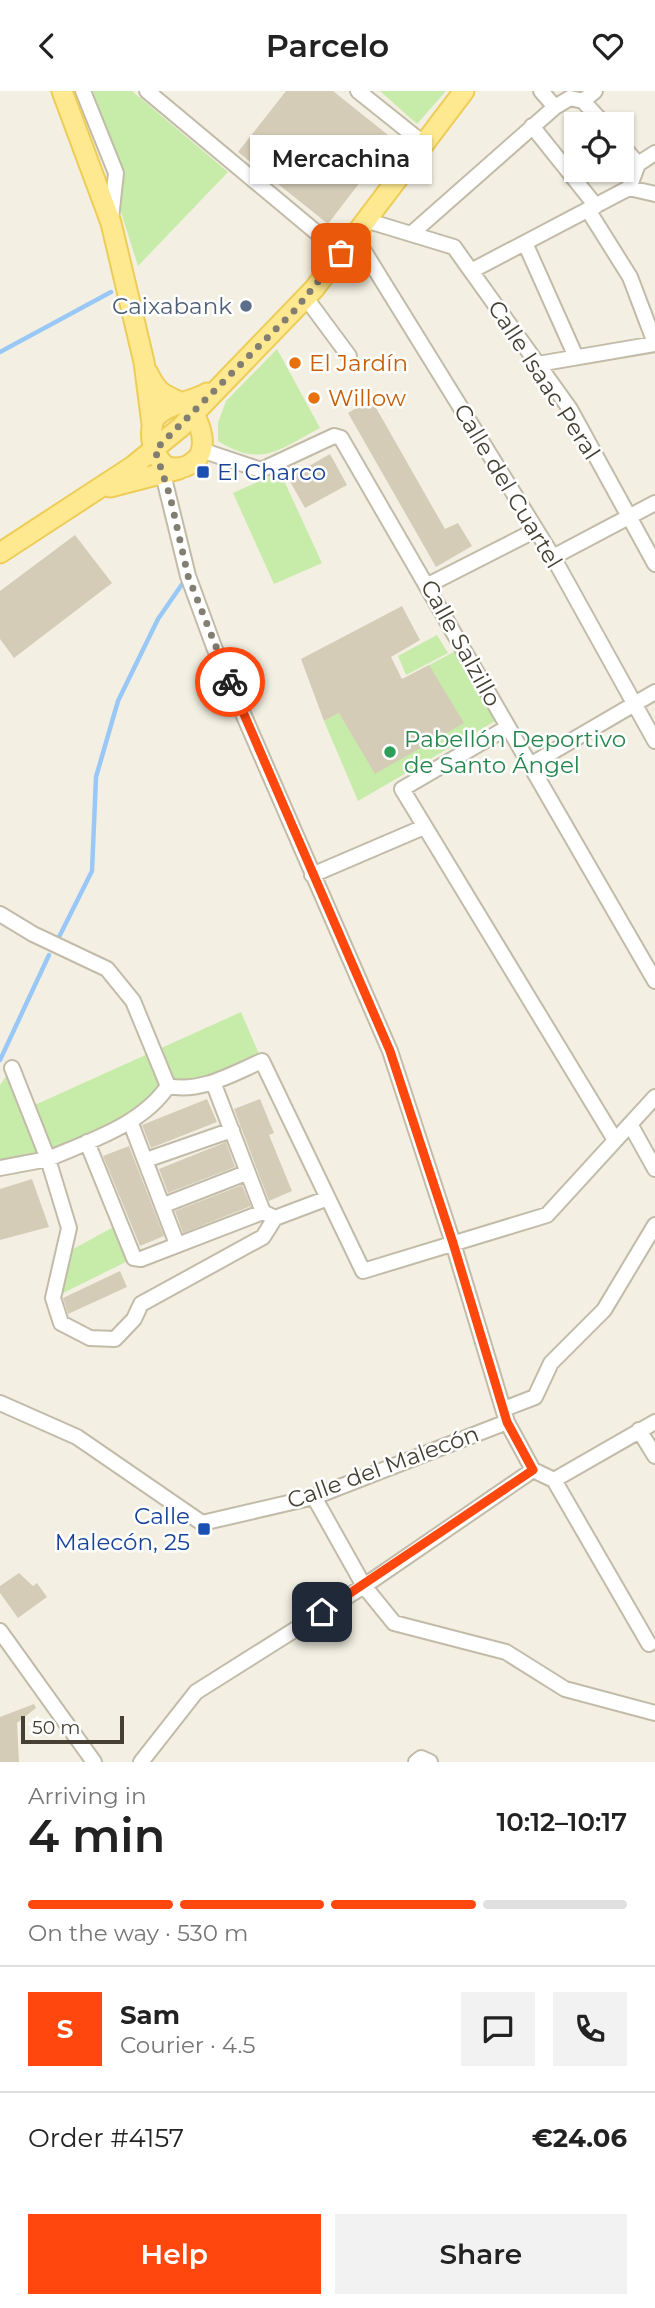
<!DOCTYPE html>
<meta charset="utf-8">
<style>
:root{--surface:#fff;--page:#f2f2f2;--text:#222;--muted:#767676;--line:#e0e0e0;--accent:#ff470e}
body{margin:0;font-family:Montserrat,sans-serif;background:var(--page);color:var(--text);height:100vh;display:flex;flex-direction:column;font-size:26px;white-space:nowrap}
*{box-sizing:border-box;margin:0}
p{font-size:23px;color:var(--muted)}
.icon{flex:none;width:38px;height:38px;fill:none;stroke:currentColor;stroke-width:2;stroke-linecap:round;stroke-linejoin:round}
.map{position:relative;height:1671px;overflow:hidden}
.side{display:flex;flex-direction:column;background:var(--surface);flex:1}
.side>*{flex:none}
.fabs{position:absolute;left:564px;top:21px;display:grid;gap:14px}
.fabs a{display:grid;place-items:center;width:70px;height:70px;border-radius:0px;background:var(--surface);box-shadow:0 2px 5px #0004;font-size:35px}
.scale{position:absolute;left:21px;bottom:18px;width:103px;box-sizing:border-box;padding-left:7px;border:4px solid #454033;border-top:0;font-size:19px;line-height:24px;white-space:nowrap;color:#454033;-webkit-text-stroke:5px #fff;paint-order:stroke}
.pin{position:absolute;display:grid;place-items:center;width:60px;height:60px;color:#fff;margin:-30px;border-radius:14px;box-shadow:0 4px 10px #0006}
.courier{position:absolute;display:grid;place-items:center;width:70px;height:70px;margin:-35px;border:5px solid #ff470e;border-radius:50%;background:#fff;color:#222;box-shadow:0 2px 9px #0007}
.bubble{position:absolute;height:49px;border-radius:0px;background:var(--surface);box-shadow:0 2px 5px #0004;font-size:23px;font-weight:600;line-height:49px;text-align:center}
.head em{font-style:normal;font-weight:600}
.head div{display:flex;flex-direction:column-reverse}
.head{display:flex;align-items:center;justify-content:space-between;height:119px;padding:0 28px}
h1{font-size:46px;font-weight:600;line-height:52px}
.bar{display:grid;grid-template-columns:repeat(4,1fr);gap:10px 7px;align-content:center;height:84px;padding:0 28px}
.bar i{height:9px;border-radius:5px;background:var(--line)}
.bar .selected{background:var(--accent)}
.bar p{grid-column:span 4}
.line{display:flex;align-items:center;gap:18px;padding:0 28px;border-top:2px solid var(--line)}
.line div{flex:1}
.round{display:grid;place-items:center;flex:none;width:74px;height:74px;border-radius:0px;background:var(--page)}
.button{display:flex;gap:14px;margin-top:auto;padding:14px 28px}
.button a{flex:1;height:80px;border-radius:0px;background:var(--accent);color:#fff;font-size:28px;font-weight:600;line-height:80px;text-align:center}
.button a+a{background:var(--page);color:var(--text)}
header{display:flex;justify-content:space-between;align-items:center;height:91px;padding:0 28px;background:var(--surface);font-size:32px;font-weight:600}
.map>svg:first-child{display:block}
</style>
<header><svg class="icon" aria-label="back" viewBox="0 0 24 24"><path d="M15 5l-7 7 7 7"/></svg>Parcelo<svg class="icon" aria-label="heart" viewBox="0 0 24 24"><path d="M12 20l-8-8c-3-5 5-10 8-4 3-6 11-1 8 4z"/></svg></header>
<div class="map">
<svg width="655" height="1671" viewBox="0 0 655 1671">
<rect width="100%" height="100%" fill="#f3f0e3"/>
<!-- green -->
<path fill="#c7eba8" d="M93,0h39l96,81 -90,94 -18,-57 2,-39z
M380,0h66l-29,33z
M277,258l43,79c-39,20 -58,41 -102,13v-18l8,-22z
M280,381l42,91 -48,21 -41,-91z
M437,544l11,18 -42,22 -8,-19z
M463,556l34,73 -139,81 -34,-80z
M241,921l21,49 -49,21 -45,4c-31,46 -116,66 -168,82v-83l12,-17 16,40z
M119,1133l15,34 -81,40 11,-44z"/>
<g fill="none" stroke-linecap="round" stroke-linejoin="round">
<!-- stream -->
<path stroke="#9ac8f6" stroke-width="4.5" d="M0,261l111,-60
M58,848l34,-68 4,-94 22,-76 40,-82 27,-39
M0,969l49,-105"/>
</g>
<!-- building -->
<path fill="#d5ccb8" d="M286,0h47l60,48 -65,85 -90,-72z
M371,308l74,130 13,-6 14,23 -36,21 -88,-154z
M330,363l17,31 -42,23 -17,-30z
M75,444l37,48 -98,75 -14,-19v-48z
M402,515l18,34 -29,17 11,22 27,-14 35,58 -89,51 -36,-61 -15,8 -23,-62z
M207,1008l10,23 -66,26 -9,-23z
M260,1008l14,34 -5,2 23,56 -23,10 -35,-92z
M226,1051l9,25 -67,26 -9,-24z
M129,1055l35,90 -24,10 -37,-90z
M32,1088l17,48 -49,13v-51z
M242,1094l9,21 -68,27 -8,-22z
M120,1180l7,16 -59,27 -5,-16z
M19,1482l14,13 4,-3 10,14 -29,21 -18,-25v-7z
M34,1613l2,4 -19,15 2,39h-19v-45z"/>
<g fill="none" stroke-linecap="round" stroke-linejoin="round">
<defs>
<path id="minor" d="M83,0l33,82 -5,45
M147,0l194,162
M358,0l65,52
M541,0l14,16
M583,10l21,23
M532,35l64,80
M621,53l17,20
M629,97l9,-24 17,-11
M588,119l42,67 25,66
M365,129l89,27 17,24 158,-83 26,6
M411,143l144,-127 15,-9 13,3 12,-10
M354,144l199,322 102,184
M525,152l51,114
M471,180l99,138 85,155
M306,207l43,58
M538,273l117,-20
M201,359l60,20 73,-34 7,2 314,543
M161,375l27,110 26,71 176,404 63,192 54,179 26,48 21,10 95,164
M553,466l102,-54
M428,494l108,-55
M508,636l-106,62 213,351
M530,674l125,-73
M312,784l112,-48
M0,823l33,20 74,35 26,32 35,85c33,7 64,-12 94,-25l101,210 184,-56 108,-118
M213,991l50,130
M168,995c-26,39 -79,55 -120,73l21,69 -16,70 8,25 29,15 25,1 19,-20 7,-15 122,-67 12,-19 53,-20
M130,1030l47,123
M630,1033l25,45
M87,1051l47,116 7,1 122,-47 12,6
M146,1069l86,-30
M0,1077l48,-9 -36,-91
M164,1114l82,-32
M0,1312l77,34 125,86 112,-26 193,-75
M504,1318l31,-12 16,-34 53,-53 51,-85
M639,1339l16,26
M554,1389l101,-58
M314,1406l50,89 30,37 112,29 59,37 90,24
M0,1540l94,131
M141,1671l55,-70 168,-106 169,-116
M416,1671l5,-4 9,4"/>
<path id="major" d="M62,0l49,132 33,139 8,62
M148,282c13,28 22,20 40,35 13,11 22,43 5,54 -7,6 -17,7 -26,5 -14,-10 -19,-31 -13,-48 13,-16 35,-16 53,-26
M110,396l69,-18
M0,462l133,-87 48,-39 133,-138 150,-198"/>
</defs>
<!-- minor casing -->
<use href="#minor" stroke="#c2bba8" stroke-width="18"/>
<!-- major casing -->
<use href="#major" stroke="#edcd57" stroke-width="23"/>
<!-- minor -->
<use href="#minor" stroke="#fff" stroke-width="14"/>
<!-- major -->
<use href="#major" stroke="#ffe990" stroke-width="19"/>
</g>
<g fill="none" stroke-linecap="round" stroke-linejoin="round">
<!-- done -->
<path stroke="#827e71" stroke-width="7" stroke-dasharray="0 12.6" d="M230,591l-42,-106 -18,-80 -15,-46 140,-140 46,-57"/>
<!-- route -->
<path stroke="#ff470e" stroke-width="9" d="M230,591l160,369 63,192 54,179 26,48 -211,142"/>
</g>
<!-- markers -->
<circle fill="#5c6f8a" stroke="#fff" stroke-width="2.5" cx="246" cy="215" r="7"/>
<g fill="#e8710a" stroke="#fff" stroke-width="2.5">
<circle cx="295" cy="272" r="7"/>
<circle cx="314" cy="307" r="7"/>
</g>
<g fill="#1a4fb4" stroke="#fff" stroke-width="2.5">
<rect x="196" y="374" width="14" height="14" rx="3.5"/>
<rect x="197" y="1431" width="14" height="14" rx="3.5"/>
</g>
<circle fill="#2e9e5b" stroke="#fff" stroke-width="2.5" cx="390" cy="661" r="7"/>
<g text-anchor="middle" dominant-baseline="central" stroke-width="5" stroke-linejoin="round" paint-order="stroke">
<!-- service labels -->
<g font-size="23" fill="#4e5e75" stroke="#fff" text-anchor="end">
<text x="232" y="215">Caixabank</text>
</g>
<!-- food labels -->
<g font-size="23" fill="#c56008" stroke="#fff" text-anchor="start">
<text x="309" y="272">El Jardín</text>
<text x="328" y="307">Willow</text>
</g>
<!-- street labels -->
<g font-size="23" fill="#454033" stroke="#fff">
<text transform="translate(544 289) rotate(57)">Calle Isaac Peral</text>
<text transform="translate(508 395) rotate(59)">Calle del Cuartel</text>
<text transform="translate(461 552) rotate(61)">Calle Salzillo</text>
<text transform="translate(383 1376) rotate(-20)">Calle del Malecón</text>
</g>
<!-- transit labels -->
<g font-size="23" fill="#164399" stroke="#fff" text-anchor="start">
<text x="217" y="381">El Charco</text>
<text x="190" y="1425" text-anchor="end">Calle<tspan x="190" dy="26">Malecón, 25</tspan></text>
</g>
<!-- leisure labels -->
<g font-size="23" fill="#27864d" stroke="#fff" text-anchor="start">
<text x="404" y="648">Pabellón Deportivo<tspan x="404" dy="26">de Santo Ángel</tspan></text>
</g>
</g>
</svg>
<div class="fabs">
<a><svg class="icon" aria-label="locate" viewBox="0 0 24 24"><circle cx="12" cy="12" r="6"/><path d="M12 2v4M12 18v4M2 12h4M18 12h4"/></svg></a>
</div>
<div class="scale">50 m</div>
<div class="pin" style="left:341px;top:162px;background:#ea580c"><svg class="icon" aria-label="bag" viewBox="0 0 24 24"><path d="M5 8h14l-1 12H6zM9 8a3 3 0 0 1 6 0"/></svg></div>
<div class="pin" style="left:322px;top:1521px;background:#1f2937"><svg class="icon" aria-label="home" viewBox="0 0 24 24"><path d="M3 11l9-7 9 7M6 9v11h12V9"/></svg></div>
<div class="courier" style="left:230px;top:591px"><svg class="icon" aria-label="bike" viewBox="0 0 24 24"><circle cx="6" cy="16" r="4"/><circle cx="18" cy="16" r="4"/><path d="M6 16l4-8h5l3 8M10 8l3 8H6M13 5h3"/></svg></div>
<div class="bubble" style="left:250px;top:44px;width:182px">Mercachina</div>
</div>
<section class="side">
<div class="head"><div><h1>4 min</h1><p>Arriving in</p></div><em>10:12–10:17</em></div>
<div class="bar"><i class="selected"></i><i class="selected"></i><i class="selected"></i><i></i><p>On the way · 530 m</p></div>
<div class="line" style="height:126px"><b class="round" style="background:var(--accent);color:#fff">S</b><div><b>Sam</b><p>Courier · 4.5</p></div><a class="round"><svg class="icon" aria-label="chat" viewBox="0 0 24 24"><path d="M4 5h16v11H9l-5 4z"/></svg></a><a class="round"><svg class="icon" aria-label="phone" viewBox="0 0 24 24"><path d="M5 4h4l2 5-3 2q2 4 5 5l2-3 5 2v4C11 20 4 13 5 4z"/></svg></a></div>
<div class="line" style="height:91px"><div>Order #4157</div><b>€24.06</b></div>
<div class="button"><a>Help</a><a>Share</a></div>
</section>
